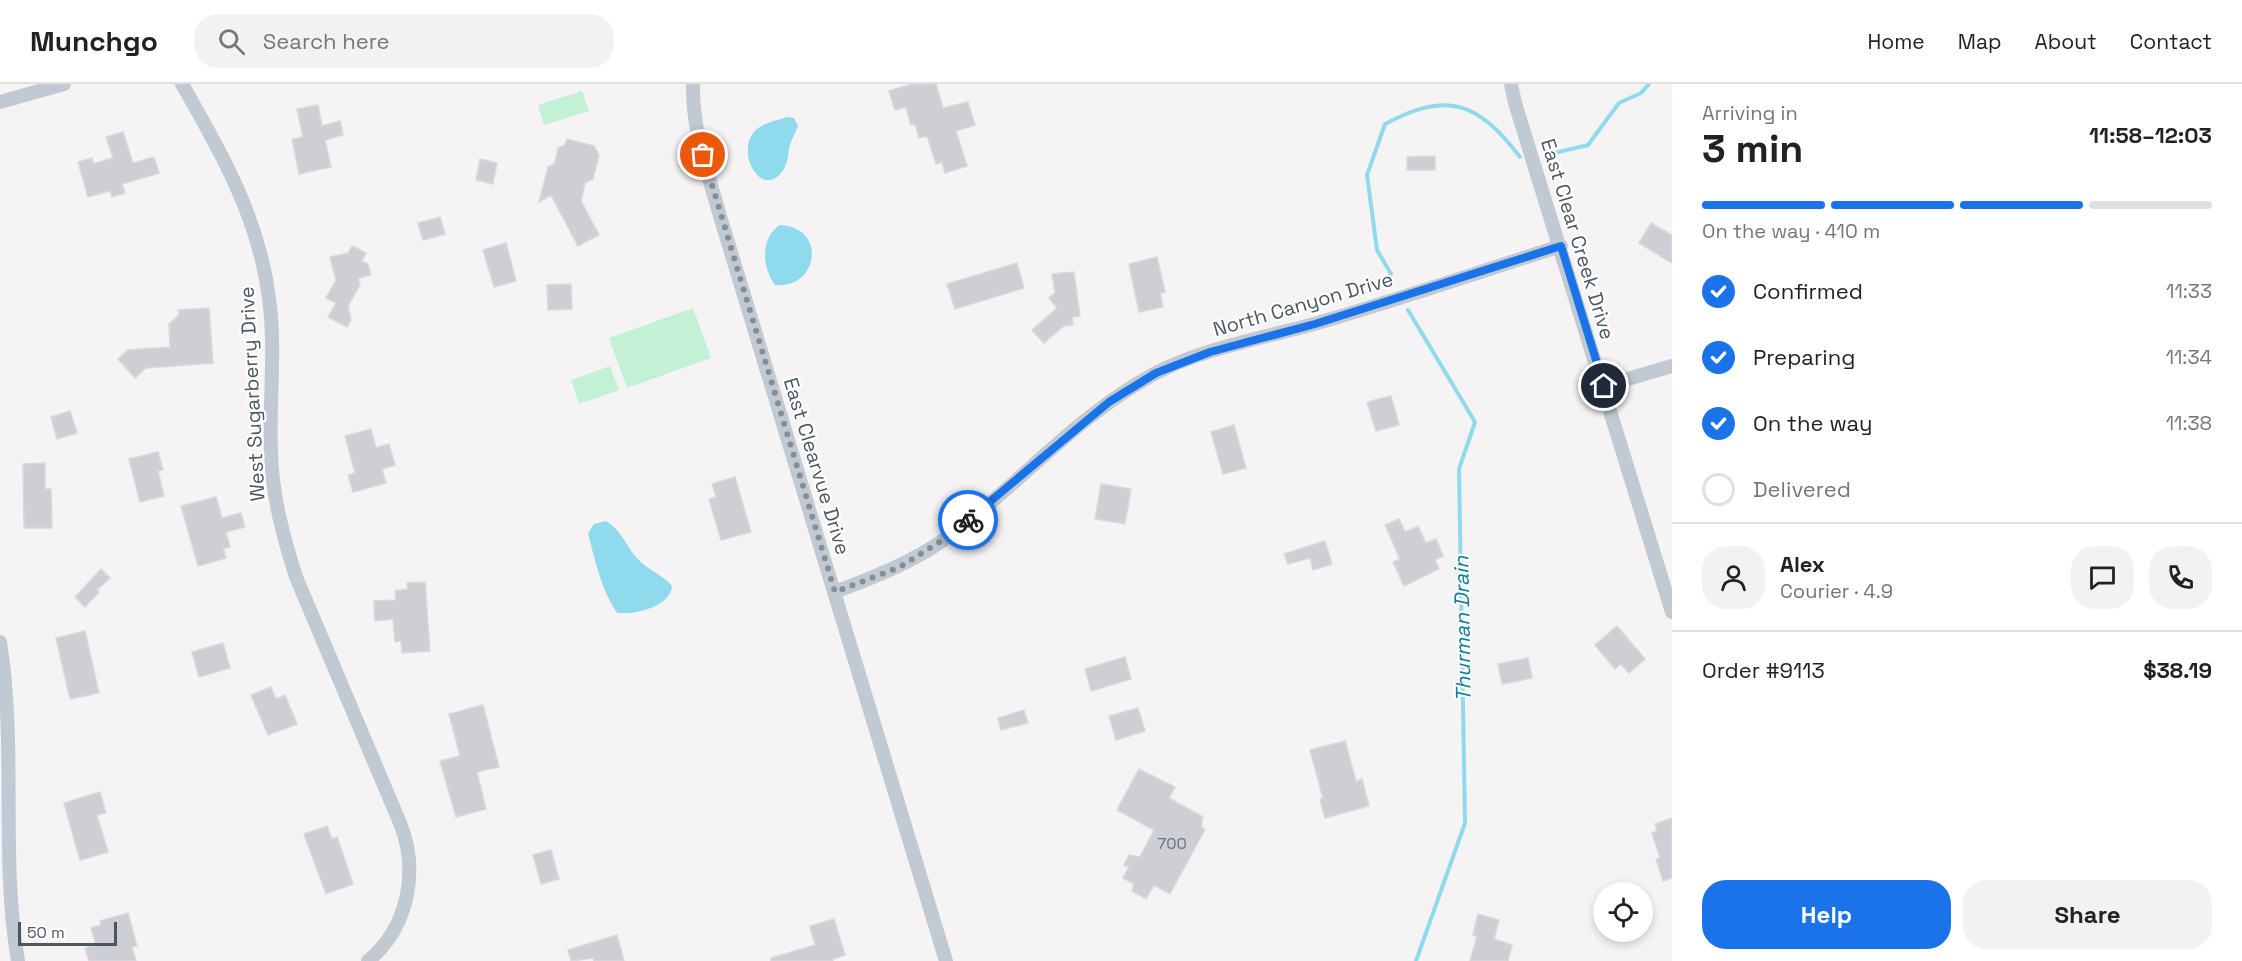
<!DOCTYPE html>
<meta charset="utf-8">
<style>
:root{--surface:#fff;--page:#f2f2f2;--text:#222;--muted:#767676;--line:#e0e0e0;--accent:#1a73e8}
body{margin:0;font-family:"Space Grotesk",sans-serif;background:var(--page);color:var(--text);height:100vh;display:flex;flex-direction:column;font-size:22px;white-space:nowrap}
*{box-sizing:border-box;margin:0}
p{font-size:20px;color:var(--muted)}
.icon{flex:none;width:33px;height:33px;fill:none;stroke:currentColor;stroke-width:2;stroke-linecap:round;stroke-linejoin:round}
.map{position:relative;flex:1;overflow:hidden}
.details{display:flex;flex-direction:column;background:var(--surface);width:570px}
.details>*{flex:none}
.fabs{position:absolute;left:1593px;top:798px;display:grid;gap:12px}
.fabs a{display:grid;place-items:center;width:60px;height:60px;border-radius:50%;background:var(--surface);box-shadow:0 3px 9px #0003;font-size:30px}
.scale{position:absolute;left:18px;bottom:15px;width:99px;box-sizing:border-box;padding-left:6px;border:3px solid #4a5661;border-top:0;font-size:16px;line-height:21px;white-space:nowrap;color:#4a5661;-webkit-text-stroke:4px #fff;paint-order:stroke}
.pin{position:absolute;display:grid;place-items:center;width:51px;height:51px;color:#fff;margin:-26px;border:3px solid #fff;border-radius:50%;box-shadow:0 2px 6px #0007}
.courier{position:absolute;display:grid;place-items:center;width:60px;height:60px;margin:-30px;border:4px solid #1a73e8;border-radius:50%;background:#fff;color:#222;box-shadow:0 2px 8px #0007}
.overview em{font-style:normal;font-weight:700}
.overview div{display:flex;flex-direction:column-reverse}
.overview{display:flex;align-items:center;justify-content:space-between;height:102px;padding:0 30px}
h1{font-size:39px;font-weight:700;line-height:45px}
.bar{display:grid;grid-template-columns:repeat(4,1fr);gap:9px 6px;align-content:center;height:72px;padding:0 30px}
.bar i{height:8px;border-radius:4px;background:var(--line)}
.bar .selected{background:var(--accent)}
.bar p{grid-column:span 4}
.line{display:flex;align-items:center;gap:15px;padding:0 30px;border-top:2px solid var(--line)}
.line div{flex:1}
.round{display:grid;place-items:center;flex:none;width:63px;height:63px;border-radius:24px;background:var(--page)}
ol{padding:0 30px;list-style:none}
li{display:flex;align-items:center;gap:18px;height:66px}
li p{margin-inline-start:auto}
li .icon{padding:6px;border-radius:50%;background:var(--accent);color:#fff;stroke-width:4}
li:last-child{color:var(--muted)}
li i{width:33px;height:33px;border:3px solid var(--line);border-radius:50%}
.primary-button{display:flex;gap:12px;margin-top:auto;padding:12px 30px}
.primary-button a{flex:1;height:69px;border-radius:24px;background:var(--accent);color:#fff;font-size:24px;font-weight:700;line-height:69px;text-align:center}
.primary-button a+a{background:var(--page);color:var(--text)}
header{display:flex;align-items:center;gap:36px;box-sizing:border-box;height:84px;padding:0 30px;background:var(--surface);border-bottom:2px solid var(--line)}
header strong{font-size:28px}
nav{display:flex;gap:33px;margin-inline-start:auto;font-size:21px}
.search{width:420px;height:54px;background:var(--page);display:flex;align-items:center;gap:15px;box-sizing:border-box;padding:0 21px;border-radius:24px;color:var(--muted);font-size:22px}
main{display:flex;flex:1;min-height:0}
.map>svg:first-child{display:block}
</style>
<header>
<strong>Munchgo</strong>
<div class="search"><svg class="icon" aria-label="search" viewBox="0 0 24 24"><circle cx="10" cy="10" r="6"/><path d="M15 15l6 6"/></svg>Search here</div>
<nav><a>Home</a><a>Map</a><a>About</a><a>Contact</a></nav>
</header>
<main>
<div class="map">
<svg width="1672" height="877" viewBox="0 0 1672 877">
<rect width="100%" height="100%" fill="#f5f3f3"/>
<!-- green -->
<path fill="#c3f1d5" d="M582,7l7,20 -45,14 -6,-20z
M693,224l18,50 -84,30 -18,-50z
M610,282l9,24 -40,14 -8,-24z"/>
<!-- water -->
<path fill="#90daee" d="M787,33l7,1 4,8c-2,6 -5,10 -7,16 -4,11 -2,22 -10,31 -20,24 -45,-19 -27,-41 7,-9 22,-11 33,-15z
M780,141c49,3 37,65 -5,60 -13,-17 -15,-48 5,-60z
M606,437c17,11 19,24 31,37 10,12 25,16 35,28 -2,21 -37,29 -55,27 -16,-24 -22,-52 -29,-80l6,-9z"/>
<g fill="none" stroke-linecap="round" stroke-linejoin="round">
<!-- stream -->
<path stroke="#90daee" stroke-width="4" d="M1550,70l38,-9 31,-42 22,-10 8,-9
M1391,190l-14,-24 -10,-75 18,-51c62,-33 92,-23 135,33
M1408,226l67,112 -16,47 6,354 -49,138"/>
</g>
<!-- building -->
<path fill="#cdcfd5" stroke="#d7d9de" stroke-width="1.5" d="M912,0h24l7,24 25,-6 7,23 -19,6 11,35 -22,7 -3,-11 -6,2 -9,-28 -8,2 -4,-14 -4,1 -5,-18 -11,3 -6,-19z
M318,21l4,21 18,-5 3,14 -18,5 6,27 -32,7 -7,-35 11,-2 -6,-28z
M123,48l10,31 21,-6 5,16 -37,11 3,9 -13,4 -2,-6 -22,6 -10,-35 14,-4 1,6 20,-6 -7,-21z
M567,55l27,7 5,9 -6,24 -8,4 -4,18 18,34 -21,11 -27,-51 -12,7 9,-35 7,-4 3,-15 7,-3z
M1435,72v14h-28v-13z
M480,75l17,4 -4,21 -17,-4z
M440,133l5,17 -22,6 -5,-17z
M1651,139l21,12v28l-33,-20z
M506,159l10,38 -22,6 -11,-37z
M352,162l14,7 -4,8 6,3 3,11 -13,3 2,7 -12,21 3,14 -4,7 -19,-10 8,-14 -10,-5 10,-18 -6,-23 18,-4z
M1157,173l8,35 -5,1 3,14 -24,5 -10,-48z
M1017,179l7,25 -69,21 -8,-25z
M1074,188l6,44 -8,1 1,8 -9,1 -20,17 -12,-13 25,-22 -8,-10 6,-5 -3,-19z
M571,200l1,25 -24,1 -1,-25z
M209,224l4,55 -67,5 -11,10 -17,-19 10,-9 42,-3 -1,-23 10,-9 -1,-5z
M1391,312l8,29 -23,6 -9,-29z
M70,327l7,22 -20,6 -6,-22z
M1234,341l12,43 -23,6 -12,-42z
M371,345l5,19 13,-4 6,21 -13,4 4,14 -33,9 -5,-17 7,-2 -10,-37z
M158,368l5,18 -5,1 6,25 -24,6 -11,-43z
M45,379v26h6l1,39h-28l-1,-64z
M735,393l16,55 -30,8 -12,-41 7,-2 -4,-13z
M1101,400l30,5 -6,35 -30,-5z
M216,413l6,21 19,-5 4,14 -19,5 4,15 -7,2 3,9 -28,8 -17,-60z
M1399,435l6,13 13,-6 8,17 10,-4 7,17 -8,4 4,9 -35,17 -11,-24 7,-3 -15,-34z
M1325,457l7,23 -19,6 -3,-12 -22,6 -4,-10z
M101,485l9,9 -13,12 2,2 -14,15 -10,-10z
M425,498l5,69 -28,2 -1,-12 -6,1 -2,-23 -18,2 -1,-20 22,-1 -1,-9 13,-2 -1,-6z
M1617,542l28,33 -16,14 -8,-9 -6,5 -20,-24z
M85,547l14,62 -29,6 -14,-61z
M223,559l7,25 -31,9 -7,-25z
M1125,573l6,22 -40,12 -6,-22z
M1528,574l4,20 -30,6 -4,-20z
M271,603l5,12 9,-4 12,29 -29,11 -17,-40z
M483,621l16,62 -22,5 9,37 -30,8 -16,-56 20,-5 -11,-42z
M1138,624l7,23 -29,9 -7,-24z
M1024,626l4,13 -27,7 -3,-12z
M1345,657l11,40 6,-2 7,27 -44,12 -5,-19 3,-1 -13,-48z
M1139,685l36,18 -6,11 34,19 -2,10 4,2 -35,65 -16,-9 -8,14 -14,-8 2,-7 -11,-6 6,-11 -5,-2 5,-10 11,2 14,-27 -37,-20z
M100,708l6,21 -9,2 11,37 -28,8 -16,-57z
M1672,734v60l-9,3 -7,-22 4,-1 -8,-25 5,-2 -2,-7z
M327,742l5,13 5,-2 16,47 -27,10 -22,-60z
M551,766l8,29 -18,5 -8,-29z
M128,829l9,33 -5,1 4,14h-47l-4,-13 11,-3 -5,-17 10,-3 -1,-4z
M1478,830l21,6 -5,19 18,6 -4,16h-38l7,-25 -4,-1z
M834,835l11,36 -12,4v2h-62v-3l44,-13 -5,-19z
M617,851l7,26h-30l-1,-3 -22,3 -3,-11z"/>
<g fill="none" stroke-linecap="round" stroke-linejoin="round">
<!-- minor -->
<path stroke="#c1cad2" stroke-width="14" d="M182,0c39,68 77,134 87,214 7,51 0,103 2,154 1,43 12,84 25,125l104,246c19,47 9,104 -32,138
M693,0c-1,46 15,89 27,132l226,745
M1511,0l4,19 157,509
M0,18l64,-18
M1604,302l68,-20
M835,508c39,-15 76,-29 110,-53 72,-52 131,-123 209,-165 46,-25 110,-36 160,-50 83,-24 165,-52 247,-78
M0,558c17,106 0,215 18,319"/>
</g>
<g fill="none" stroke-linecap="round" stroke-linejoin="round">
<!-- done -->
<path stroke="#868d94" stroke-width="6" stroke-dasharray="0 10.8" d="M703,71l132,437 65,-25 44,-28 24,-19"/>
<!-- route -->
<path stroke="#1a73e8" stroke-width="8" d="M968,436l141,-118 47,-29 54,-21 105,-28 246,-78 43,140"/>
</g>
<g text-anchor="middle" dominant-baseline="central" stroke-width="4.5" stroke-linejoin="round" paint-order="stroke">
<!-- number labels -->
<g font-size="16" fill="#6b747e">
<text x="1172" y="759">700</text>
</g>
<!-- street labels -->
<g font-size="20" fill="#4a5661" stroke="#fff">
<text transform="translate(1578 155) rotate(73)">East Clear Creek Drive</text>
<text transform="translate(1303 220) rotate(-16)">North Canyon Drive</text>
<text transform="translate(252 310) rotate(-93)">West Sugarberry Drive</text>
<text transform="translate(817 382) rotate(73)">East Clearvue Drive</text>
</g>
<!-- water labels -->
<g font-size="21" font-style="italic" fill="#0c7c9b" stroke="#fff">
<text transform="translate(1462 545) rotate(-91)">Thurman Drain</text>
</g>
</g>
</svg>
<div class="fabs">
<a><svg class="icon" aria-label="locate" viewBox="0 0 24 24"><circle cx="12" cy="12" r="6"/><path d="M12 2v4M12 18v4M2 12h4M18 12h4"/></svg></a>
</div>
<div class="scale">50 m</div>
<div class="pin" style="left:703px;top:71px;background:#ea580c"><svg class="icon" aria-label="bag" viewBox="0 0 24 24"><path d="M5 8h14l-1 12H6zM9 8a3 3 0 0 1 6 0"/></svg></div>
<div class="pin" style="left:1604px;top:302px;background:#1f2937"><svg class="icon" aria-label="home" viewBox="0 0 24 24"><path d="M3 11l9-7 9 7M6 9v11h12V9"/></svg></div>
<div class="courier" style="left:968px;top:436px"><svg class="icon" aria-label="bike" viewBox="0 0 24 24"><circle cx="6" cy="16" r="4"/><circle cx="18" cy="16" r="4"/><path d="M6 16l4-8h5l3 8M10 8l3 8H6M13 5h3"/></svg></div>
</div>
<section class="details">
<div class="overview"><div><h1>3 min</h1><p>Arriving in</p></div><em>11:58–12:03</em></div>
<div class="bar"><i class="selected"></i><i class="selected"></i><i class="selected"></i><i></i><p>On the way · 410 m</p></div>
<ol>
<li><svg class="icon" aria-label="check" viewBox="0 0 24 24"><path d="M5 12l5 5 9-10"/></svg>Confirmed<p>11:33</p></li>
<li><svg class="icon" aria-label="check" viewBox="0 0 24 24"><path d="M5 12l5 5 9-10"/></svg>Preparing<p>11:34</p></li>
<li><svg class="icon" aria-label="check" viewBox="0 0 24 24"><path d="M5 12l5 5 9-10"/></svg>On the way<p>11:38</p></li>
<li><i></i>Delivered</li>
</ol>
<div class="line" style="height:108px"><a class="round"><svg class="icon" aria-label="person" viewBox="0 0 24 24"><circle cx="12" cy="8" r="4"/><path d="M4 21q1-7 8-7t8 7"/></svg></a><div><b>Alex</b><p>Courier · 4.9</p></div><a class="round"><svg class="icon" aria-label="chat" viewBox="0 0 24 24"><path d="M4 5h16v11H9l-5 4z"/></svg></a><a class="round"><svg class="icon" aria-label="phone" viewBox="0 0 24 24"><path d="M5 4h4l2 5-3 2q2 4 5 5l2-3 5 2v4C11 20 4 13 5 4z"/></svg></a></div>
<div class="line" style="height:78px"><div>Order #9113</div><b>$38.19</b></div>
<div class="primary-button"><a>Help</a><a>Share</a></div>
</section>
</main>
